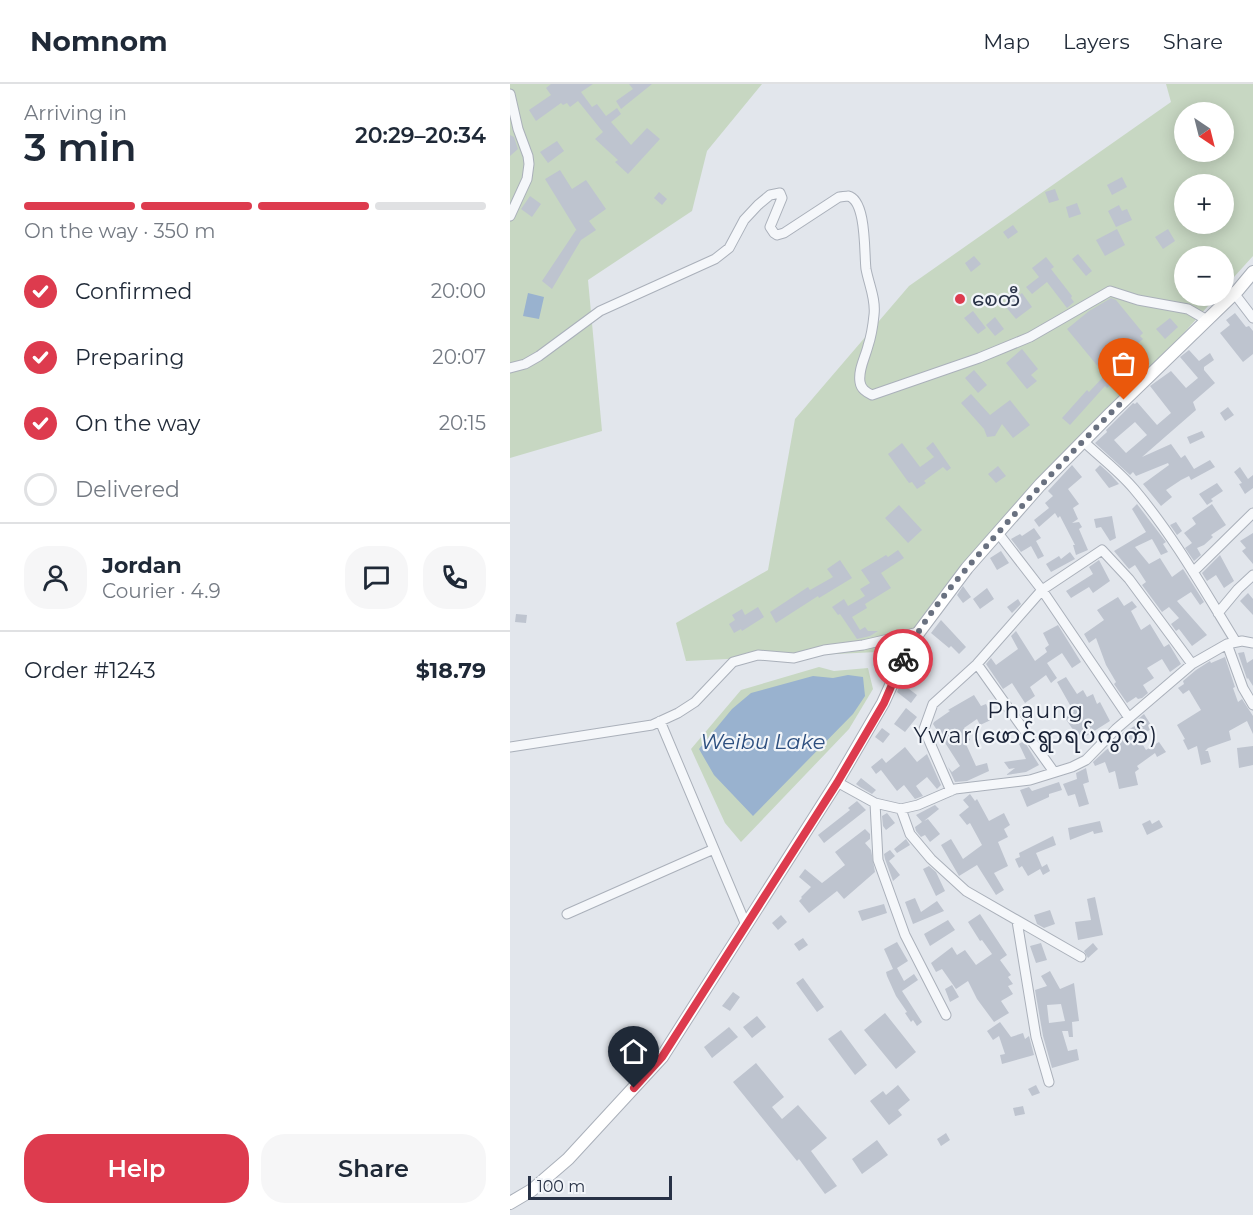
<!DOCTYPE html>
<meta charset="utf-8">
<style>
:root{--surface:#fff;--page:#f6f6f7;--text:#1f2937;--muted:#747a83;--line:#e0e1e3;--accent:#dd3b4e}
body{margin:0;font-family:Montserrat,"Noto Sans Myanmar",sans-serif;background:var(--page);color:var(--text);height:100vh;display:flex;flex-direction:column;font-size:22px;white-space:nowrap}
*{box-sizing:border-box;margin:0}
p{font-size:20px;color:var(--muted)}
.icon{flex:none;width:33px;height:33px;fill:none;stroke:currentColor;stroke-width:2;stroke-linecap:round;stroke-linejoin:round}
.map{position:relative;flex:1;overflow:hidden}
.details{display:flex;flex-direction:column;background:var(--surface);width:510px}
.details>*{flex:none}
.needle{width:39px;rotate:145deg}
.tools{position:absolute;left:664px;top:18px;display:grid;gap:12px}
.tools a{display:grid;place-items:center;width:60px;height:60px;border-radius:50%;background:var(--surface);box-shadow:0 3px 15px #0003;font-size:30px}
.scale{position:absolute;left:18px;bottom:15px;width:144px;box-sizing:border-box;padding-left:6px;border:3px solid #283246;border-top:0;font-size:16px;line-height:21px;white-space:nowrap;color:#283246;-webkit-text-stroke:4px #f2f5f9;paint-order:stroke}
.pin{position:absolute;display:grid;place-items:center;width:51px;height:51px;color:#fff;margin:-62px -26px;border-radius:50% 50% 50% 0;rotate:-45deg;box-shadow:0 0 6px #0007}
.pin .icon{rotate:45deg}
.courier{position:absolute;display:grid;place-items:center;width:60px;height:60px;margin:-30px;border:4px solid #dd3b4e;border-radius:50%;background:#fff;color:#222;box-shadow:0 2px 8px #0007}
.overview em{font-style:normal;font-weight:600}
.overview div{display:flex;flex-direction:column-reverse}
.overview{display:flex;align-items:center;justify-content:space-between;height:102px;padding:0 24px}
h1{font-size:39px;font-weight:600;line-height:45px}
.bar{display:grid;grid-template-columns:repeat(4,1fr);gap:9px 6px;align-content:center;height:72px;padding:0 24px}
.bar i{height:8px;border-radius:4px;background:var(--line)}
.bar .on{background:var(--accent)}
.bar p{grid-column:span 4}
.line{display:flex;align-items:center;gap:15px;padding:0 24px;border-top:2px solid var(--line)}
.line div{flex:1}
.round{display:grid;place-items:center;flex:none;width:63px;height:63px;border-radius:24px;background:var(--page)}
ol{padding:0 24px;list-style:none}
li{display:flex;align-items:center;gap:18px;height:66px}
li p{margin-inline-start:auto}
li .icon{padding:6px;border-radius:50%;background:var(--accent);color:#fff;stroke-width:4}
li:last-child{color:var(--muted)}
li i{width:33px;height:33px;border:3px solid var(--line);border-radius:50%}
.primary-button{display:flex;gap:12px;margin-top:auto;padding:12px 24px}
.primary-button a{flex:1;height:69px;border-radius:24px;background:var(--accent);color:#fff;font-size:24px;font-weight:600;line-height:69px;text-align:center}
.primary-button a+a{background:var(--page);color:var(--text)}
header{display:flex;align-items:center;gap:36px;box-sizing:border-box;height:84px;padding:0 30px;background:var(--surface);border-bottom:2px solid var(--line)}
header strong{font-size:28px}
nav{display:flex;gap:33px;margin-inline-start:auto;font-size:21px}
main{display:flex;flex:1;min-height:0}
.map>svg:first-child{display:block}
</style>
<header>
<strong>Nomnom</strong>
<nav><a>Map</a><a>Layers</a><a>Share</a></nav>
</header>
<main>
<section class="details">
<div class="overview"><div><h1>3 min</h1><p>Arriving in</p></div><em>20:29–20:34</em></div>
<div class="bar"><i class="on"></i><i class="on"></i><i class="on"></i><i></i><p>On the way · 350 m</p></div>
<ol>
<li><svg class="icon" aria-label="check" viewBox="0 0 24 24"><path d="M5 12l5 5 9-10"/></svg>Confirmed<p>20:00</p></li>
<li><svg class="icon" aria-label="check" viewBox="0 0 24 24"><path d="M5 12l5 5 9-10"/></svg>Preparing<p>20:07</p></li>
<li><svg class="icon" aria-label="check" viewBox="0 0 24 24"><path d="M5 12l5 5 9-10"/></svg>On the way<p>20:15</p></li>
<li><i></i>Delivered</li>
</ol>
<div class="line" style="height:108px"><a class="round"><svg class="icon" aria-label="person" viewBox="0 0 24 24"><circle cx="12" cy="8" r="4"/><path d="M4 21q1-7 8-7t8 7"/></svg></a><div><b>Jordan</b><p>Courier · 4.9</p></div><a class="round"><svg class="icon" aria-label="chat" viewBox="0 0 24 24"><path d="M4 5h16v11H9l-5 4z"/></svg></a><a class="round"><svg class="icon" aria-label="phone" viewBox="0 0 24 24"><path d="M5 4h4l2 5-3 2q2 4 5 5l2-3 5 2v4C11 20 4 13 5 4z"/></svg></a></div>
<div class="line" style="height:78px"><div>Order #1243</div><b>$18.79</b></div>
<div class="primary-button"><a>Help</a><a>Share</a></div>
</section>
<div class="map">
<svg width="743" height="1131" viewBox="0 0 743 1131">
<rect width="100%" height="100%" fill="#e2e6ec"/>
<!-- green -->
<path fill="#c7d7c2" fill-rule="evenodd" d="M0,0h252l-55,67 -15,60 -104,69 14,151 -92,27z
M656,0h87v172l-29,32v-32h-39v40h32l-319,355 -212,10 -10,-38 92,-53 27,-151 114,-133 262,-184zM675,28h39v40h-39zM675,100h39v40h-39z
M309,583l15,4 34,-3 5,21 -24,40 -108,113 -16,-19 -34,-74 50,-59z"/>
<!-- water -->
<path fill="#99b2cf" d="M18,209l16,4 -5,22 -16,-3z
M338,591l15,2 2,19 -12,18 -100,102 -39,-41 -15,-26 33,-40 19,-16 62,-17 20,2z"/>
<!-- building -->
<path fill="#bec4cf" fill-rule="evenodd" d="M41,0h42l-12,8 11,15 5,-3 9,12 11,-8 4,6 -10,8 20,23 16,-17 13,11 -32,35 -13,-12 3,-2 -23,-21 8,-7 -25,-31 -8,6 -3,-4 -4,2 -2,-2 -25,18 -7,-11 22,-15 -5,-7z
M119,0h23l-31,25 -5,-8 17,-12z
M0,51l4,2 4,12 -8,7z
M47,57l7,10 -16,12 -8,-11z
M50,86l12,19 14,-9 20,29 -17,12 7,9 -15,10 -29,49 -10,-8 34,-51 1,1 -32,-52z
M612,93l5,10 -15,8 -5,-10z
M545,105l4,11 -10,3 -4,-11z
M149,108l8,7 -5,6 -8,-7z
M20,112l11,8 -9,13 -11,-8z
M567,119l4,11 -12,4 -3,-11z
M609,121l3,6 5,-2 5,11 -16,7 -8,-16z
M503,141l5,7 -10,7 -5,-7z
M607,145l8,16 -20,11 -9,-16z
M658,145l7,12 -12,8 -8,-12z
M568,170l14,17 -6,5 -14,-17z
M464,172l7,8 -10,8 -6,-9z
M536,173l8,10 -3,2 21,27 -1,2 3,4 -7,6 -20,-26 -15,12 -6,-7 13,-10 -7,-9z
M512,209l10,14 -16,12 -11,-13z
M601,214l5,2 27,33 -3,3 3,3 -10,9 2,2 -9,7 10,12 -15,12 -3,-3 -11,10 -2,-2 -35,39 -8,-7 25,-28 2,2 16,-17 -38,-46 22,-18z
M463,227l13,17 -8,6 -14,-16z
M725,229l11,14 3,-1 4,5v23l-10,8 -23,-29 10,-8 -4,-5z
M485,233l9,12 -9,7 -9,-11z
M660,234l8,9 -13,12 -9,-10z
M512,265l16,20 -7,6 6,6 -10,8 -21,-26z
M679,266l10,11 11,-8 4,7 -10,7v3l11,13 -22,19 3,8 -54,47 29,-13 10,14 4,-3 9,14 16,-9 5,7 -24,13 -2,-4 -8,4 -15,10 6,7 -11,9 -18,-22 26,-19 -1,-2 -32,13 -3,-4 -3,3 -35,-32 12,-11 -1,-2 27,-27 2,1 2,-2 20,23 14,-12 -21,-27 21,-15 15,17 12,-10 -18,-21zM625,338l12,13 -21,18 -12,-13z
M464,286l13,15 -9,8 -13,-15z
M461,310l19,21 20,-15 20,25 -17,13 -11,-14 -7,12 -8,1 -3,-8 -23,-26z
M718,323l6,8 -9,6 -5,-8z
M692,347l3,6 -15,7 -3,-7z
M423,358l18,26 -4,3 -4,-4 -19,14 2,2 -9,6 -5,-7 -3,1 -21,-29 14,-11 18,24 14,-10 -8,-9z
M562,381l10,12 -14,12 11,15 -6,4 5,11 -6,4 7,-1 3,5 -3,2 9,21 -12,5 -3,-10h2l-15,-29 -2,2 -3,-5 -16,14 -5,-7 15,-12 -4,-5 8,-7 -5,-5z
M590,381l11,10 8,9 -10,4 -14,-18z
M488,382l8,10 -10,7 -8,-9z
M730,383l8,12 5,-4v13l-8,6 -6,-10 3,-1 -8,-11z
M707,399l6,8 -12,8 2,2 -6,4 -8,-11z
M627,420l29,38 -3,2 5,8 -7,3 -9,-16 -17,8 14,17 11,-6 12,19 11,-8 21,33 -4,3 -9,-13 -14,9 30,34 -15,11 -13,-17 -3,2 -5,-7 8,-6 -10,-11 -7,5 -20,-27 4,-3 -11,-17 -6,4 -15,-18 32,-19 -14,-23z
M702,420l14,21 -15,10 2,2 -9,8 -7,3 4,7 -7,6 -9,-13 7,-5 -8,-10 12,-9 -4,-6z
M389,421l23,25 -14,13 -23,-25z
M602,432l4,22 -6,3 -9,-14 -5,1 -2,-9z
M666,438l6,9 -5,4 -7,-10z
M524,444l7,10 -5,3 8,15 -6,3 -7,-13 -10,6 -10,-13 9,-5 2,2z
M743,449v31l-11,-13 4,-3 -6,-7z
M388,466l6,8 -23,15 10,15 -26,16 2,4 -15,9 8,13 5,-3 3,4h10l-8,5 -13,3 -17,-25 -2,1 -6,-8 12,-8 4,7 17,-10 -5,-7 10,-6 -9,-13 25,-15 2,2z
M491,467l8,12 -12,7 -7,-12z
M560,468l5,7 -24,13 -5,-8 13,-8 2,3z
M710,471l14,26 -10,7 -8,-13 -9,6 -5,-8z
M330,476l12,18 -33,20 -1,-2 -42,27 -6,-11 38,-25 2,3 23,-13 -6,-8z
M589,476l11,21 -17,12 -4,-6 -18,11 -5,-7 27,-17 -4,-7z
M453,502l8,11 -8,6 -6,-8z
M477,504l7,11 -14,10 -7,-10z
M738,509l5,6v16l-13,-14z
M608,513l6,9 8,-5 5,6 -6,4 10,19 9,-6 14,23 5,-3 12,20 -11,8 -8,-13 -15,9 7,10 -11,7 5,8 -6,5 -4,1 -2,-2 -9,6 -13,-19 2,-2 -10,-17 -10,-27 -7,5 -5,-9 20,-14 -7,-10z
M508,515l3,5 -9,9 -5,-6z
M248,523l6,10 -22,14 -1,-2 -7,4 -5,-9 6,-4 -3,-5 10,-6 3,6z
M6,530l11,1 -1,8 -11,-1z
M431,536l25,27 -7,7 -8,-8 -2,2 -18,-15z
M548,541l23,37 -9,6 -10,-15 -15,10 10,15 -6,5 -5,-8 -16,12 5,9 -10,7 -13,-20 -9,6 -17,-25 5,-6 5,7 22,-16 -7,-13 5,-5 19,30 12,-9 -2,-4 4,-3 -6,-12z
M734,568l3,11 6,-4v27l-5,-8 -1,1 -9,-26z
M715,573l10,30 -2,1 5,14 4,-3 11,17v18l-6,-13 -18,10 2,9 -23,8 -3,3h3l3,11 -10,3 -4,-19 -9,4 -5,-10 2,-1 -8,-14 24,-15 -12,-20 -6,4 -5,-6 6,-4 -1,-3 13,-11 14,-9 1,2z
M556,593l11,17 6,-4 4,7 6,-3 4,10 3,-2 10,19 -30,19 -15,-22 9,-6 -17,-30z
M391,599l16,12 -6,8 -14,-11z
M464,611l7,11 5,-2 7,15 -13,6 -3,-6 -13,9 6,12 -5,2 11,24 11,-3 2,8 -22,10 -12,1 -7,-15 4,5 8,-6 -27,-42 1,-2 16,-11 -2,-1z
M396,624l11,9 -12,15 -11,-8z
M634,630l9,14 -15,9 8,13 13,-8 7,10 -9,5 -2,-4 -18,13 2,3 -4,3 3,13 -19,4 -4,-18 -6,2 -4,-11 -10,4 -2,-4 13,-12 6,-4 -1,-2 10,-10 17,-10 -2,-3z
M372,644l8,6 -7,9 -8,-6z
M534,648l6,13 -6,2 -8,-12z
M514,657l15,24 -13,7 -20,3 9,-7 -6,1 -5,-7 22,-3 -7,-15z
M743,662v19l-14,3 -2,-20z
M395,663l12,15 10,-8 14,31 -4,4 -10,-12 -11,9 7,10 -8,3 -11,-14 -7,6 -16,-21 -5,4 -5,-7 11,-9 4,5z
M576,684l3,14 -6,2 6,20 -10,3 -4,-13 -7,2 -5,-12 14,-5 -1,-6z
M351,694l15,12 -4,4 -12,-7 -4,-3z
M549,698l3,8 -13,4v3l-22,10 -7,-17 9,-3 3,4z
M460,710l5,7 2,-2 12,22 15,-8 6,12 -6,4 4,8 -10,5 10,24 -14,7 10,17 -8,5 -19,-30 -18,11 -18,-31 10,-6 12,20 19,-14 -12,-22 -3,2 -8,-10 10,-8 -6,-7z
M347,717l9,9 -42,33 -6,-8 32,-25 -2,-2z
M425,721l4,4 -15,12 4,-2 12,15 -10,8 -5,-7 -4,2 -5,-6 -1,-4 7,-5 -6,-7z
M377,729l8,10 -9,7 -3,-4 -1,-10z
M640,736l2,4 7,-4 4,7 -16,8 -5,-11z
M590,737l3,11 -9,2 -1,-3 -23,9 -2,-12z
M355,745l5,5v5l-5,4 6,7 4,22 -31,27 -7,-8 -28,22 -10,-12 3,-3 -1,-1 10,-10 -12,-10 6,-8 17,14 4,-3 19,-15 -10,-13z
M543,752l3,9 -20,8 6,14 5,-3 3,7 -7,4 -3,-6 -12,7 -6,-10 -3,2 -4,-9 5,-2 -1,-4z
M396,755l4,6 -13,8 -3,-4z
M380,766l5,6 -6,5 11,14 -7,6 -8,-22 -1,-5z
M419,782l7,6 9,19 -9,5 -13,-27z
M585,813l8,38 -25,5 -3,-18 16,-2 -4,-21z
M405,814l6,14 16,-11 7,10 -31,13 -8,-22z
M374,820l3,9 -25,8 -4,-10z
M540,826l5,14 -11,4 -7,-4 -3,-9z
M470,830l27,41 -7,5 11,15 -3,2 5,7 -5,2 5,8 -12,7 8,12 -15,9 -17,-23 -9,-18 -12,8 -14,-20 -6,3 -5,-9 21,-16 5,8 8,-5 11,15 16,-11 -10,-14 -2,1 -12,-19z
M271,831l6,7 -9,8 -6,-7z
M438,836l7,10 -25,16 -6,-12z
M293,854l5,7 -9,6 -5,-7z
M387,858l11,19 -11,7 7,13 10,-7 4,6 -16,11 20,31 -5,4 -4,-6 -2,2 -6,-9 2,-1 -11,-16 -9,-20 -1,-4 7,-3 -9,-20z
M531,859l6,17 -11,3 -6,-17z
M583,859l5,6 -10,9 -4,-7z
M540,887l10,18 14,-6 5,38 -7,1 1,15h-4l-1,-6h-6l6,20 9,-2 2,11 -27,8 -9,-32 -8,-46 12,-4 -6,-10zM551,920l4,17 -16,2 -2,-18z
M293,894l21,29 -7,5 -21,-29z
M442,901l7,12 -9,5 -5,-13z
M223,908l7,5 -10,14 -8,-5z
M375,929l31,39 -20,17 -32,-39z
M247,932l9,11 -14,11 -9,-11z
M490,938l11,15 12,-4 2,6 4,-3 5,19 -32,9 -2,-9 5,-1 -6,-18 -6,4 -6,-9z
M219,943l9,10 -26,21 -8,-11z
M331,946l26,35 -12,10 -27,-36z
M246,979l28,34 -12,10 10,12 16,-14 29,33 -16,13 26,35 -12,8 -26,-35 -2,2 -64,-79z
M388,1001l12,15 -12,10 4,5 -13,10 -19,-24 13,-10 3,4z
M526,1001l4,8 -8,3 -4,-7z
M513,1022l2,8 -10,2 -2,-8z
M436,1049l4,7 -9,6 -4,-7z
M367,1056l11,15 -26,19 -10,-15z"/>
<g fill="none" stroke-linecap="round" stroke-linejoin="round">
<defs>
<path id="minor" d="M0,10l8,35 10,27 1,8 -2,15 -17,37
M724,209l19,25
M0,284l15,-4 14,-8 61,-45 115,-52 14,-11 15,-28 14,-15 12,-10 10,-2 2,5 -12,29 4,6 3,2 7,-2 55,-36c1,0 8,-1 9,-1 19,4 16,59 18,73 3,16 10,30 8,46 -1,10 -3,22 -6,31 -3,12 -10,24 -8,36 1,7 6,10 12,13l107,-37 51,-21 80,-46 28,9 50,9 19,11
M573,357c17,16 36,30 51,48 39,46 70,101 102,153
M488,449l44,57 87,128
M683,488l60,-59
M708,529l20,-24 15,-14
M717,560l16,44 10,17
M467,580l77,108
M150,637l86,204
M0,663l142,-22 26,-12 17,-11 38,-40 25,-7 36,3 30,-8 39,-5 56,-13
M327,698l38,21 26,6 17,-4 37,-16 75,-9 42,-13 14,-7 30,-31 76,-65 35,-20 15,-3 11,2
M441,707l-27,-62 9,-25 44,-40 65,-74 60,-40 27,29 63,85
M365,719l3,57 27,75 41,80
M391,725l9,25 21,25 35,32 115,66
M57,830l147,-65
M507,837l19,116 13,45"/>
<path id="secondary" d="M0,1119l22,-13 36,-31 94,-102 175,-275 46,-79 21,-46 15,-25 48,-64 73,-83 71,-72 127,-123 15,-18"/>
</defs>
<!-- minor casing -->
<use href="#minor" stroke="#aab0ba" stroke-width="11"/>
<!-- secondary casing -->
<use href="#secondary" stroke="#aab0ba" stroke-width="14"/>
<!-- minor -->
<use href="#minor" stroke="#f5f7fa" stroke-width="9"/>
<!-- secondary -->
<use href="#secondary" stroke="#fff" stroke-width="12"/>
</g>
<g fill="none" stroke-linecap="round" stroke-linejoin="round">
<!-- done -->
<path stroke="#697180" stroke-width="6" stroke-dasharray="0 10.8" d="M393,575c23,-46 60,-87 94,-125 41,-46 83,-91 127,-134"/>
<!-- route -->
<path stroke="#dd3b4e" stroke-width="8" d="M124,1004l28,-31 175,-274 47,-80 19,-44"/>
</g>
<!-- markers -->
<circle fill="#dd3b4e" stroke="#f2f5f9" stroke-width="2" cx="450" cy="215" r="6"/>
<g text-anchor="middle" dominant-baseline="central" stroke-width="4.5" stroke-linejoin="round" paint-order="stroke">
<!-- poi labels -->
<g font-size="20" fill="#283246" stroke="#f2f5f9" text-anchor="start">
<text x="462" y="215">စေတီ</text>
</g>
<!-- water labels -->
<g font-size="21" font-style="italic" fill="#2d4f7f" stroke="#f2f5f9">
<text x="253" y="657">Weibu Lake</text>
</g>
<!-- quarter labels -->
<g font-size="22" letter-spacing="1.5" fill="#1a2337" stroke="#f2f5f9">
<text x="526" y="626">Phaung<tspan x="526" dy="25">Ywar(ဖောင်ရွာရပ်ကွက်)</tspan></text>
</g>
</g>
</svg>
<div class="tools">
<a><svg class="needle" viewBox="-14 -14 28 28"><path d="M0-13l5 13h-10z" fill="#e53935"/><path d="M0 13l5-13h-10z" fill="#747a83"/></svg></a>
<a>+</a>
<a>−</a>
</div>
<div class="scale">100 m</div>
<div class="pin" style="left:614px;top:316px;background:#ea580c"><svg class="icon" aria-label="bag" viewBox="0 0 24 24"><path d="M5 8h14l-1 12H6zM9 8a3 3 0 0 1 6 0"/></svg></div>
<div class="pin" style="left:124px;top:1004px;background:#1f2937"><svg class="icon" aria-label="home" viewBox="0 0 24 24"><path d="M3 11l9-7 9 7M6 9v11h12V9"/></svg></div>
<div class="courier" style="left:393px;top:575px"><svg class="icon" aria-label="bike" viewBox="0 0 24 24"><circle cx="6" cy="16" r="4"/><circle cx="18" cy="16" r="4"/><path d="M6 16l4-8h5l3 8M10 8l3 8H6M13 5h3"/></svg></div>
</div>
</main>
